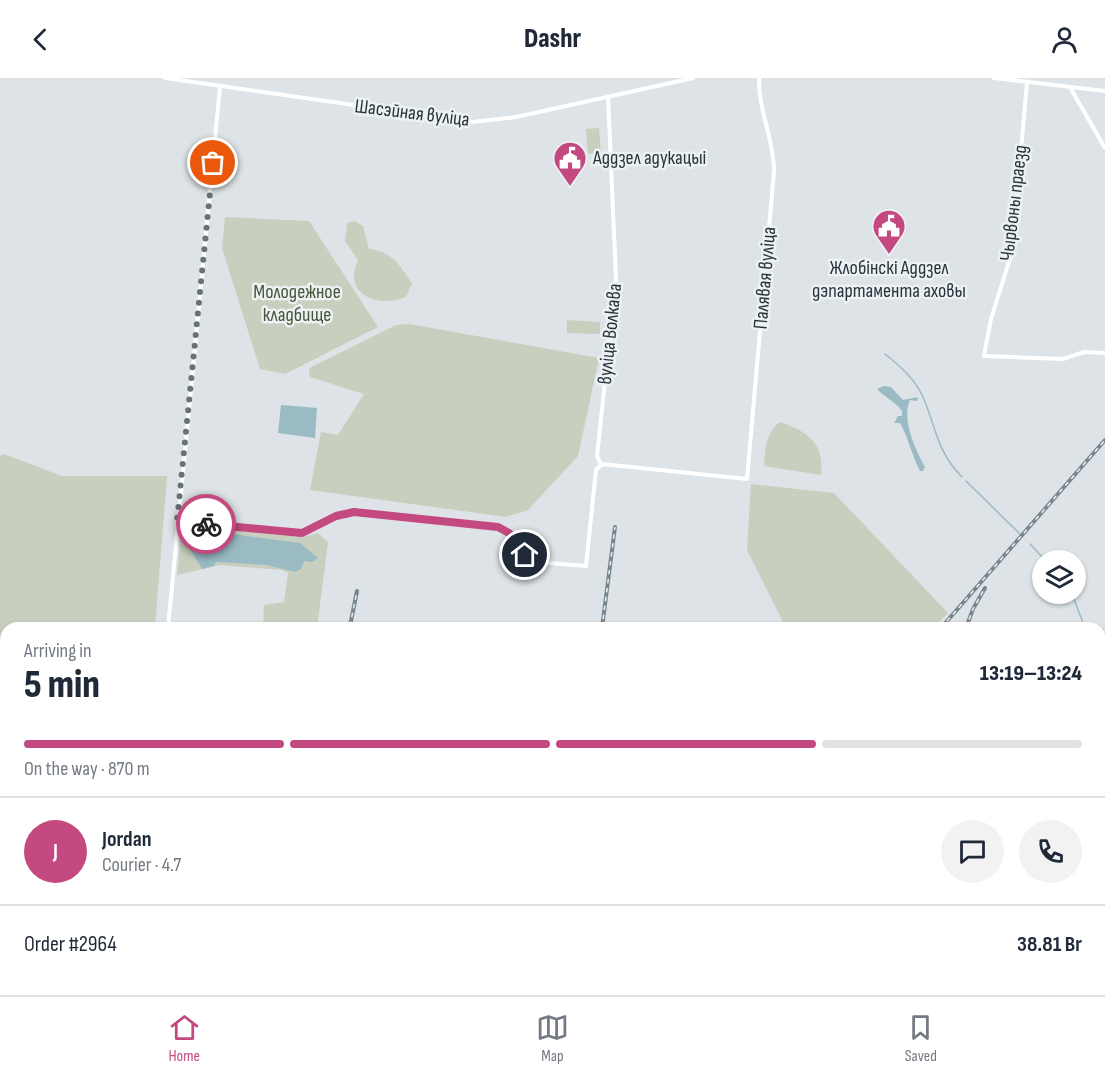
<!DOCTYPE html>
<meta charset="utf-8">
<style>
:root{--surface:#fff;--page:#f2f2f3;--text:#1f2937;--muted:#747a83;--line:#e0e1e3;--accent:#c44980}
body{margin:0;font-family:"Sofia Sans Condensed",sans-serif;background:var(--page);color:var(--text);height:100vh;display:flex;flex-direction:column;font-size:22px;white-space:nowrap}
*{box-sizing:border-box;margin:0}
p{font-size:20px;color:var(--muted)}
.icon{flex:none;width:33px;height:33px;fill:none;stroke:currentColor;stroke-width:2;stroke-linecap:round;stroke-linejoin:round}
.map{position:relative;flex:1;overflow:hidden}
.side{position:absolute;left:0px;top:544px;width:1106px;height:374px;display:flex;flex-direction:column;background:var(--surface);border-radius:18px 18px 0 0;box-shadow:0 2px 4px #0004}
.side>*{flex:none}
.buttons{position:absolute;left:1032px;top:472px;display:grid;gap:12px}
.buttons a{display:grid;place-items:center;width:54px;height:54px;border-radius:50%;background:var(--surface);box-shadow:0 2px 4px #0004;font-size:30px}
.pin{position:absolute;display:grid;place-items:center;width:51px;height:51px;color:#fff;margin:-26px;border:3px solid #fff;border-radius:50%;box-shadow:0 2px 6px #0007}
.courier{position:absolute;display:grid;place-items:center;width:60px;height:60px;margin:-30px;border:4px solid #c44980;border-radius:50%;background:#fff;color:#222;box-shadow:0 2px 8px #0007}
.head em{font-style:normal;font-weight:800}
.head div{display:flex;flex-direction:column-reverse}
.head{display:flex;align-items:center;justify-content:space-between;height:102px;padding:0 24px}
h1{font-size:39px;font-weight:800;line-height:45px}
.bar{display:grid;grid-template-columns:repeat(4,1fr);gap:9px 6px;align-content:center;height:72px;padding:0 24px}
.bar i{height:8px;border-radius:4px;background:var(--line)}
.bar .on{background:var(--accent)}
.bar p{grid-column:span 4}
.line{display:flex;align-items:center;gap:15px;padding:0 24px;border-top:2px solid var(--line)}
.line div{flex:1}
.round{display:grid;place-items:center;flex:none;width:63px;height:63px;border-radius:32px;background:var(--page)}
header{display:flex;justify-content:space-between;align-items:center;height:78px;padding:0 24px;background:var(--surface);font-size:27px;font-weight:800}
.tabs{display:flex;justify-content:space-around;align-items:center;height:84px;border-top:2px solid var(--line);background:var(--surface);font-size:16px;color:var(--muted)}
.tabs a{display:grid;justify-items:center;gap:3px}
.tabs .on{color:var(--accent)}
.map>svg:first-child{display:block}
</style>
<header><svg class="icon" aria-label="back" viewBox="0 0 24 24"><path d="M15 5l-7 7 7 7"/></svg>Dashr<svg class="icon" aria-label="person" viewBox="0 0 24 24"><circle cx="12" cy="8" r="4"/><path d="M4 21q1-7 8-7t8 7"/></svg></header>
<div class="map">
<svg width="1105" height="917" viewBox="0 0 1105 917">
<rect width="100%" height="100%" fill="#dde3e6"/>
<!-- green -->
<path fill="#c8cfbf" d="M599,50l2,25 -13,1 -2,-25z
M225,139l84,4 69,106 -93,47 -25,-5 -38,-121z
M355,143l8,5 6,23c23,2 30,16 43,34l-6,14c-28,12 -64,-3 -48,-37l-13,-19 2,-18z
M567,242l33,2v12l-33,-1z
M409,246l190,34 -21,98 -50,54 -22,7 -196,-27 11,-58 17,3 26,-41 -54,-17 -1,-9 87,-43z
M780,344c27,9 45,21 41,53l-57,-9c2,-17 1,-33 16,-44z
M4,376l58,22h105l-12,152h-149v362h101v5h-107v-539z
M751,406l83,9 114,120 -15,15h-147l-39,-78z
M182,445l124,13 12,-3 10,9 -11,86h-54l1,-23 20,-3 4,-29 -6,-3 -62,-5 -43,10z
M718,912h97l7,5h-105z"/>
<!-- water -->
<path fill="#9abbc4" d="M884,308l7,1 12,13 15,-3 -1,4 -7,-1c-9,20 6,50 15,67l-2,4h-3c-8,-15 -12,-34 -20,-48h-6l4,-7h4v-5c-7,-10 -17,-13 -25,-22z
M281,327l36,3 -2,30 -37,-5z
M187,450l113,15 18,15 -6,4 -8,-1 -3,8 -6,3 -28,-7 -51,-3 -2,4 -12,3 -14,-23z"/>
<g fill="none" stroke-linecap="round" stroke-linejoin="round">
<!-- stream -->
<path stroke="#9abbc4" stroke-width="1.5" d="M885,276c15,12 30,25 38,43 13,30 14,55 39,80
M966,403l54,53
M1030,466l16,17
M1072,516l10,26 -1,8
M1100,678l5,6
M1094,912l8,5"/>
<!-- secondary -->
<path stroke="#fff" stroke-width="4" d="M165,0l307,44 44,-5 177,-39
M994,0l111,13
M1027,5l-15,169 -21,67 -7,37 79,3 21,-7 21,1
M1071,11l34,59
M601,386l-4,-8 19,-177 -8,-183
M602,386l145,15 27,-308c0,-32 -16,-61 -15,-93
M177,443l125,12 34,-17 18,-4 144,15c16,4 17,22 31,30 14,8 40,7 57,9l10,-96 6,-6
M168,550l52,-541
M117,917l1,-5"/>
<defs>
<path id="rail" d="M350,548l7,-35
M602,550l13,-101
M941,550l164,-188
M966,550l7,-19 12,-21
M1100,712l5,1
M213,912v5
M240,917v-5
M258,917v-5
M459,917l4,-5
M479,917l7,-5"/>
</defs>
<!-- rail casing -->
<use href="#rail" stroke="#78878e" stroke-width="4"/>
<!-- rail -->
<use href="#rail" stroke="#ecf2f4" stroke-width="1.5" stroke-dasharray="4.5" stroke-linecap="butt"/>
</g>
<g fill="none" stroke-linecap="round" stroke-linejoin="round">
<!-- done -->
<path stroke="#677277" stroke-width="6" stroke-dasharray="0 10.8" d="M206,446l-29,-3 36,-358"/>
<!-- route -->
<path stroke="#c44980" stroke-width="8" d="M206,446l96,9 34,-17 18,-4 144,15 11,6 16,22"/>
</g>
<!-- icons -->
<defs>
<symbol id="civic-pin" viewBox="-11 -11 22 30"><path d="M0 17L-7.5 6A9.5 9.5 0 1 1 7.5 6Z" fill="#c44980" stroke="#ecf2f4"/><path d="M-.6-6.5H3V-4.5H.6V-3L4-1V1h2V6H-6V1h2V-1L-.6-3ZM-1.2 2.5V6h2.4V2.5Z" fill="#fff"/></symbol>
</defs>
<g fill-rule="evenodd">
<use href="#civic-pin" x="551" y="61" width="38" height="52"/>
<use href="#civic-pin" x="870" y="129" width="38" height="52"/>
</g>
<g text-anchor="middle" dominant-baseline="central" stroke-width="5" stroke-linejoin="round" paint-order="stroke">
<!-- street labels -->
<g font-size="20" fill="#28353b" stroke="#ecf2f4">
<text transform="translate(412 35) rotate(7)">Шасэйная вуліца</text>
<text transform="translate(1014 125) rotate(-83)">Чырвоны праезд</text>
<text transform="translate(765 200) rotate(-85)">Палявая вуліца</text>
<text transform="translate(610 256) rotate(-84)">вуліца Волкава</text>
</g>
<!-- poi labels -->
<g font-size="20" fill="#28353b" stroke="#ecf2f4" text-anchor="start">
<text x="593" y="80">Аддзел адукацыі</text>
<text x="889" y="190" text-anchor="middle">Жлобінскі Аддзел<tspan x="889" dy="23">дэпартамента аховы</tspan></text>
</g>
<!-- park labels -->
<g font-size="20" fill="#465636" stroke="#ecf2f4">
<text x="297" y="214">Молодежное<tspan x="297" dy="23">кладбище</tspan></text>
</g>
</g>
</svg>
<div class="buttons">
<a><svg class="icon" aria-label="layers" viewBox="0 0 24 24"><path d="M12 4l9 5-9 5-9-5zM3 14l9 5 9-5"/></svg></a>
</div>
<div class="pin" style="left:213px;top:85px;background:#ea580c"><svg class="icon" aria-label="bag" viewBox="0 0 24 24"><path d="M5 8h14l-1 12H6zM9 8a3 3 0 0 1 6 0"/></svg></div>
<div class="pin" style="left:525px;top:477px;background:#1f2937"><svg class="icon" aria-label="home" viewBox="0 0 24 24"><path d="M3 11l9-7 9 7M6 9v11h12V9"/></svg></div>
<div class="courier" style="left:206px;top:446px"><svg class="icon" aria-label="bike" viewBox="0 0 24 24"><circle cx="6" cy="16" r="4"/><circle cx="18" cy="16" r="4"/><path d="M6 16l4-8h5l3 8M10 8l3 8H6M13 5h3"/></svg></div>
<section class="side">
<div class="head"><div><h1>5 min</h1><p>Arriving in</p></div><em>13:19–13:24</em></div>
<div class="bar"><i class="on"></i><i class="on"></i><i class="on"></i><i></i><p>On the way · 870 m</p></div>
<div class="line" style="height:108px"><b class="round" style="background:var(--accent);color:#fff">J</b><div><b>Jordan</b><p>Courier · 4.7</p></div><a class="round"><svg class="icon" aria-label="chat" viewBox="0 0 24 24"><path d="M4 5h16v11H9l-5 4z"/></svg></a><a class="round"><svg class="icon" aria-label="phone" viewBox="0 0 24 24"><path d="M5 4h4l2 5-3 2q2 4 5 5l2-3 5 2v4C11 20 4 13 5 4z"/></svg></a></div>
<div class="line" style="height:78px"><div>Order #2964</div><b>38.81 Br</b></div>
</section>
</div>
<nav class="tabs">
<a class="on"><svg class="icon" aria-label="home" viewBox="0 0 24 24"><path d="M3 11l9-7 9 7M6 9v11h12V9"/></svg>Home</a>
<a><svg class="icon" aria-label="map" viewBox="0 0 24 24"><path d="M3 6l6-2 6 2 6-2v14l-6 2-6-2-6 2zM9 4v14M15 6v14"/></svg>Map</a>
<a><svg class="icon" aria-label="saved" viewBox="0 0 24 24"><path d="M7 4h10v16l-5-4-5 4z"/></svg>Saved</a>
</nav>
